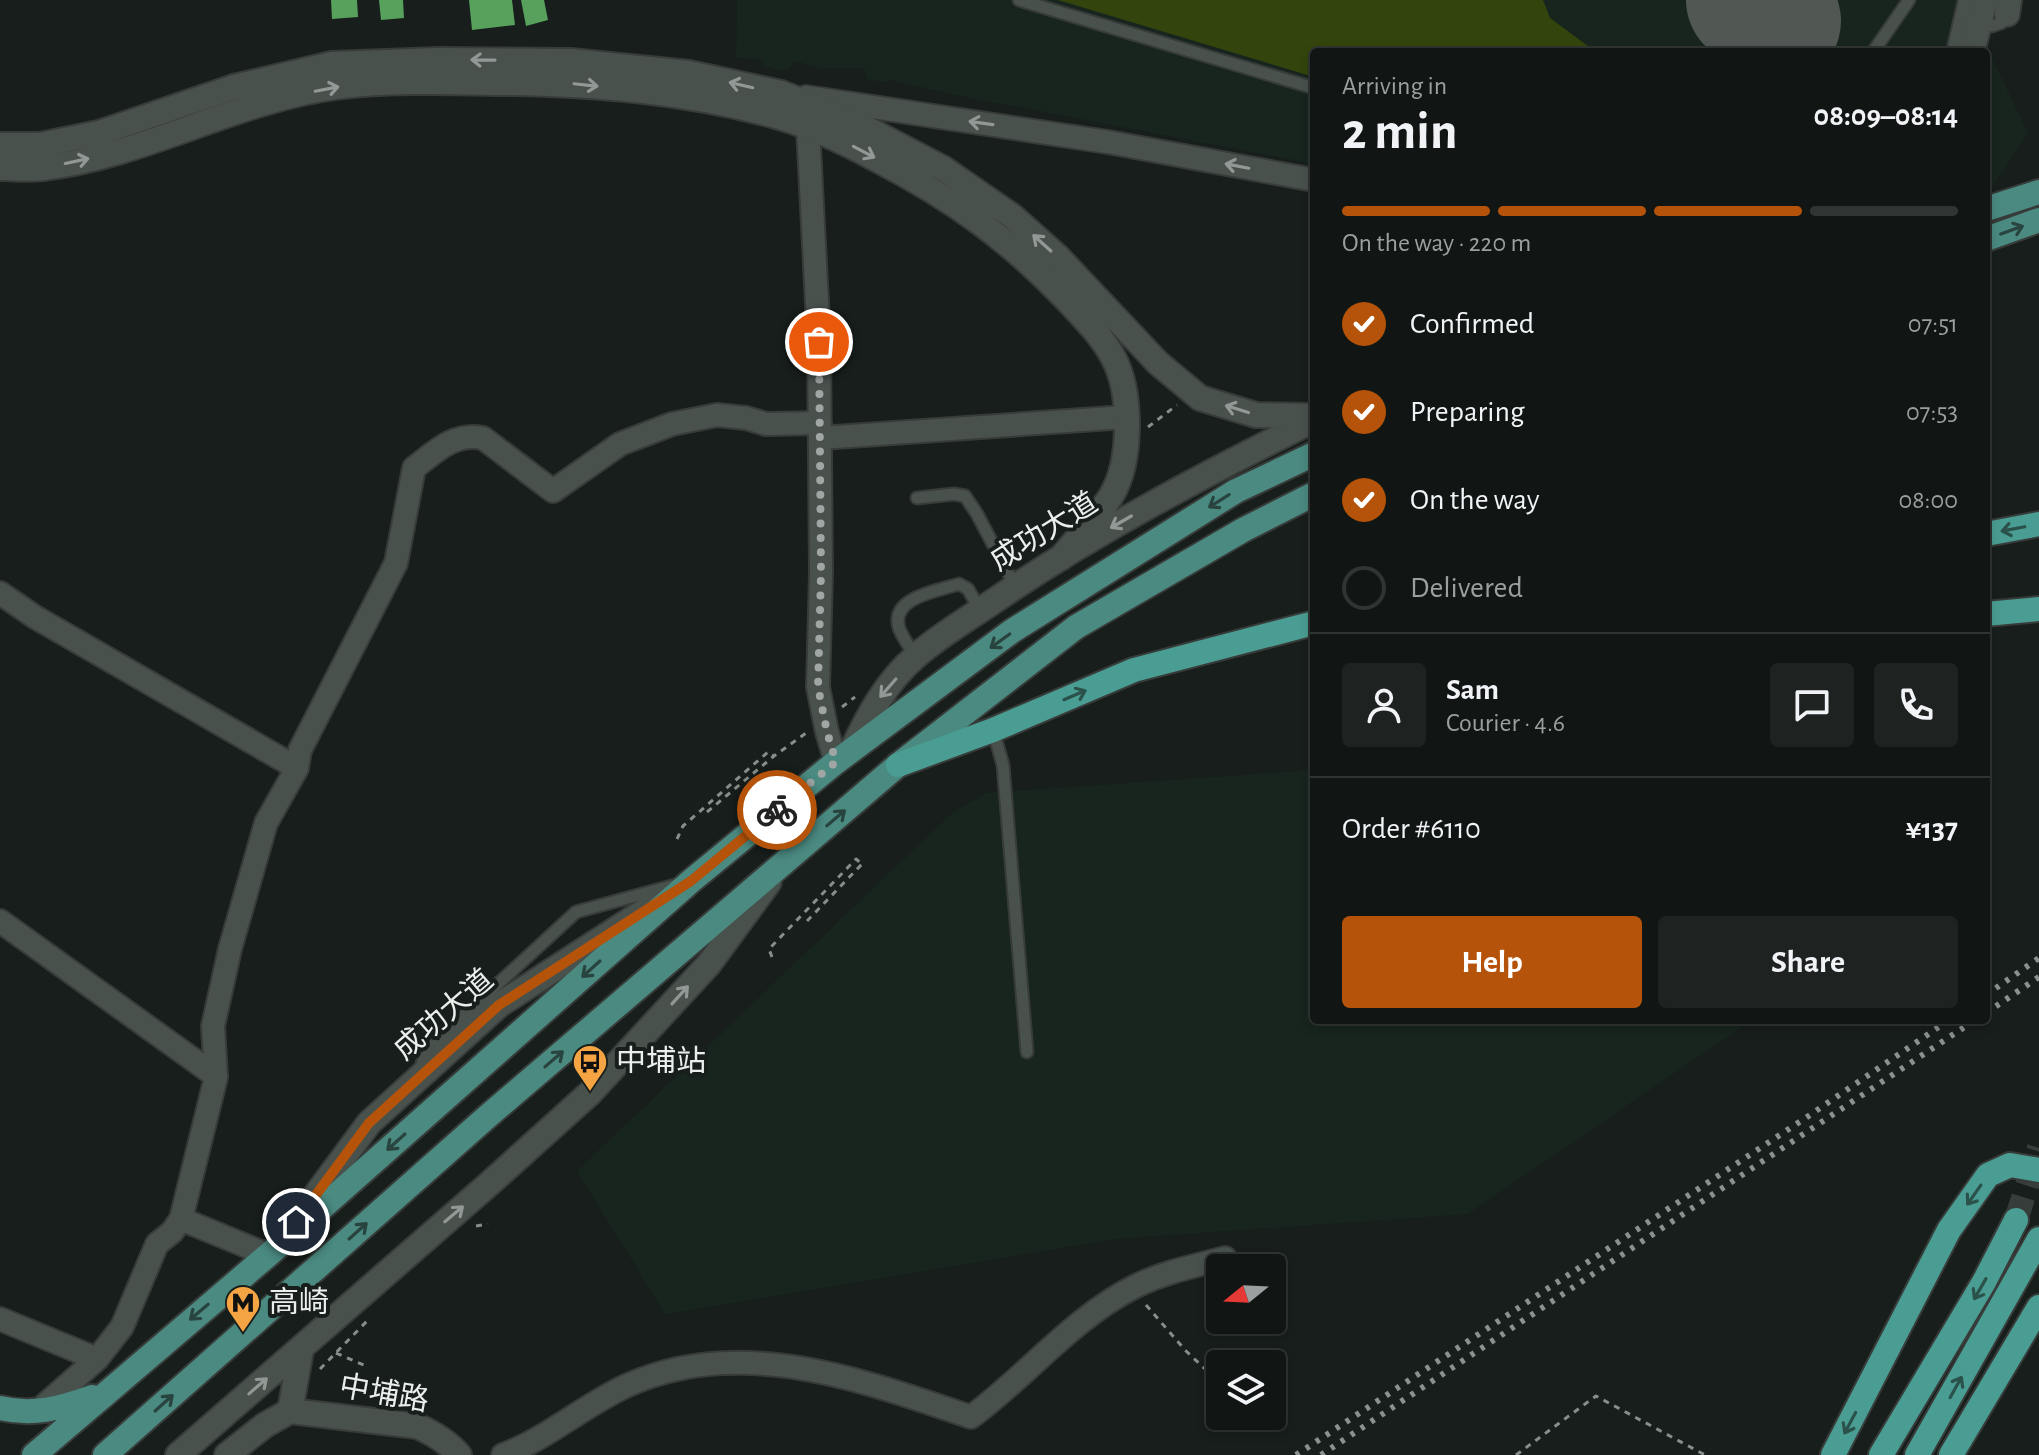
<!DOCTYPE html>
<meta charset="utf-8">
<style>
:root{--surface:#111614;--page:#1e2322;--text:#f1f3f6;--muted:#9c9fa0;--line:#303534;--accent:#b45309}
body{margin:0;font-family:"Alegreya Sans","Noto Sans SC",sans-serif;background:var(--page);color:var(--text);height:100vh;display:flex;flex-direction:column;font-size:30px;white-space:nowrap}
*{box-sizing:border-box;margin:0}
p{font-size:26px;color:var(--muted)}
.icon{flex:none;width:44px;height:44px;fill:none;stroke:currentColor;stroke-width:2;stroke-linecap:round;stroke-linejoin:round}
.map{position:relative;flex:1;overflow:hidden}
.side{position:absolute;left:1310px;top:48px;width:680px;height:976px;display:flex;flex-direction:column;background:var(--surface);border-radius:8px;box-shadow:0 4px 12px #0003,0 0 0 2px var(--line)}
.side>*{flex:none}
.needle{width:52px;rotate:252deg}
.fabs{position:absolute;left:1206px;top:1254px;display:grid;gap:16px}
.fabs a{display:grid;place-items:center;width:80px;height:80px;border-radius:8px;background:var(--surface);box-shadow:0 4px 12px #0003,0 0 0 2px var(--line);font-size:40px}
.pin{position:absolute;display:grid;place-items:center;width:68px;height:68px;color:#fff;margin:-34px;border:4px solid #fff;border-radius:50%;box-shadow:0 2px 8px #0007}
.courier{position:absolute;display:grid;place-items:center;width:80px;height:80px;margin:-40px;border:6px solid #b45309;border-radius:50%;background:#fff;color:#222;box-shadow:0 2px 10px #0007}
.overview em{font-style:normal;font-weight:700}
.overview div{display:flex;flex-direction:column-reverse}
.overview{display:flex;align-items:center;justify-content:space-between;height:136px;padding:0 32px}
h1{font-size:52px;font-weight:700;line-height:60px}
.bar{display:grid;grid-template-columns:repeat(4,1fr);gap:12px 8px;align-content:center;height:96px;padding:0 32px}
.bar i{height:10px;border-radius:6px;background:var(--line)}
.bar .selected{background:var(--accent)}
.bar p{grid-column:span 4}
.line{display:flex;align-items:center;gap:20px;padding:0 32px;border-top:2px solid var(--line)}
.line div{flex:1}
.round{display:grid;place-items:center;flex:none;width:84px;height:84px;border-radius:8px;background:var(--page)}
ol{padding:0 32px;list-style:none}
li{display:flex;align-items:center;gap:24px;height:88px}
li p{margin-inline-start:auto}
li .icon{padding:8px;border-radius:50%;background:var(--accent);color:#fff;stroke-width:4}
li:last-child{color:var(--muted)}
li i{width:44px;height:44px;border:4px solid var(--line);border-radius:50%}
.cta{display:flex;gap:16px;margin-top:auto;padding:16px 32px}
.cta a{flex:1;height:92px;border-radius:8px;background:var(--accent);color:#fff;font-size:32px;font-weight:700;line-height:92px;text-align:center}
.cta a+a{background:var(--page);color:var(--text)}
.map>svg:first-child{display:block}
</style>
<div class="map">
<svg width="2039" height="1455" viewBox="0 0 2039 1455">
<rect width="100%" height="100%" fill="#171e1b"/>
<!-- built -->
<path fill="#17251e" d="M737,0h1220l-7,31 34,21h-670v112l-363,-70 -60,-14 -7,2 -16,-2 -4,-12h-42l-28,-7 -5,8 -8,2 -18,-5 1,-6 -28,-3z
M1986,53l6,4 36,76 -42,64z
M1314,770v250h438l-284,194 -354,25 -449,75 -88,-143 376,-359 34,-19z"/>
<!-- green -->
<path fill="#33450c" d="M1058,0h485l7,18 46,34h-282v25z"/>
<g fill="none" stroke-linecap="round" stroke-linejoin="round">
<!-- runway -->
<path stroke="#515854" stroke-width="128" d="M1750,0l27,21"/>
</g>
<!-- building -->
<path fill="#57a15c" d="M331,0h26l1,17 -26,2z
M379,0h24l1,18 -23,2z
M469,0h43l3,25 -43,5z
M521,0h23l4,20 -22,6z"/>
<g fill="none" stroke-linecap="round" stroke-linejoin="round">
<!-- trunk-tunnel -->
<path stroke="#373d3a" stroke-width="24" stroke-dasharray="24 12" stroke-linecap="butt" d="M2016,1220l23,-72"/>
<defs>
<path id="service" d="M1019,0l295,88
M1981,16l3,7 8,3 9,-3 6,-9
M1873,52l36,-52
M917,498l37,-4 11,2 12,18 38,72
M915,656c-5,-9 -13,-19 -16,-28 -9,-31 39,-37 60,-44l9,5 12,21
M993,730l10,35 24,287
M422,1063l15,-23 139,-128 103,-28"/>
<path id="minor" d="M1958,52l12,-52
M806,97l302,45 206,38
M808,128l11,214 2,231 -3,114 9,45 9,30
M820,438l306,-21
M0,593l35,24 262,151
M0,921l216,155
M181,1219l35,-142 -3,-51 17,-77 36,-126 31,-55 3,-18 96,-187 18,-95c21,-16 40,-36 69,-30l70,53 67,-47 52,-20 45,-9 29,3 20,6 54,-1
M0,1319l97,40
M38,1411l59,-52 25,-32 35,-83 15,-12 9,-13 87,36
M503,1455c45,-17 80,-49 123,-69 113,-52 236,-6 345,31 57,-42 101,-99 165,-131 28,-14 59,-20 89,-28"/>
<path id="secondary" d="M2007,14l2,-14
M1972,52l13,-52
M0,145h40l59,-12 135,-46 98,-23 106,-4 133,1 118,12 92,20 71,28 92,48 68,47 46,41 100,106 42,35 56,17 58,1
M0,168c14,0 29,2 43,0 101,-12 191,-67 292,-81 52,-7 113,-5 166,-4 91,1 182,8 271,32 37,10 73,27 106,45 75,39 131,79 190,141 16,17 33,34 45,56 19,35 19,105 -2,139 -14,22 -34,42 -50,62
M852,750c16,-34 34,-68 64,-94 23,-20 50,-36 75,-53 102,-70 212,-128 323,-183
M290,1230l79,-107 130,-118 153,-99
M290,1411l127,15c16,7 30,15 42,29
M290,1411l11,-61
M178,1455l311,-271 101,-91 119,-129 60,-82
M227,1455l38,-30 25,-14"/>
<path id="primary" d="M1986,209l53,-17
M1986,239l53,-19
M0,1408c33,8 61,0 92,-11
M34,1455l247,-211 410,-363 145,-119 176,-131 224,-140 78,-37
M105,1455l383,-339 410,-351 178,-138 167,-97 71,-36"/>
<path id="trunk" d="M1986,534l53,-10
M1986,614l53,-5
M898,765l95,-35 141,-60 180,-47
M1833,1455l116,-225 39,-55 22,-10 29,5
M1881,1455l103,-173 32,-62
M1917,1455l122,-216
M1951,1455l88,-148"/>
</defs>
<!-- service casing -->
<use href="#service" stroke="#373b39" stroke-width="15"/>
<!-- minor casing -->
<use href="#minor" stroke="#373b39" stroke-width="26"/>
<!-- secondary casing -->
<use href="#secondary" stroke="#373b39" stroke-width="28"/>
<!-- primary casing -->
<use href="#primary" stroke="#373b39" stroke-width="28"/>
<!-- trunk casing -->
<use href="#trunk" stroke="#373b39" stroke-width="28"/>
<!-- path -->
<path stroke="#888e8b" stroke-width="3" stroke-dasharray="6 6" stroke-linecap="butt" d="M1148,427l29,-22
M842,707l13,-10
M707,812l67,-56 32,-23
M677,839l6,-13 85,-74 6,4
M807,921l55,-57
M772,957l-3,-8 87,-90 6,5
M476,1226l12,-2
M1146,1305l40,46 34,32
M336,1353l30,13
M320,1369l48,-49
M1516,1455l80,-59 109,59"/>
<!-- service -->
<use href="#service" stroke="#49514d" stroke-width="11"/>
<!-- minor -->
<use href="#minor" stroke="#49514d" stroke-width="22"/>
<!-- secondary -->
<use href="#secondary" stroke="#49514d" stroke-width="24"/>
<!-- primary -->
<use href="#primary" stroke="#4a8a81" stroke-width="24"/>
<!-- trunk -->
<use href="#trunk" stroke="#4a9d92" stroke-width="24"/>
<!-- rail -->
<path stroke="#8b918e" stroke-width="6" stroke-dasharray="4 8" stroke-linecap="butt" d="M1986,995l53,-37
M1986,1013l53,-36
M1296,1455l511,-338 142,-97
M1321,1455l654,-435"/>
</g>
<!-- one-way arrows -->
<defs><path id="oneway-shaft" d="M-6 0H5M1.5-3L5.5 0L1.5 3" fill="none" stroke-width="1.6" stroke-linecap="round" stroke-linejoin="round" transform="scale(2)"/></defs>
<g stroke="#919895">
<use href="#oneway-shaft" transform="translate(483 60) rotate(-179)"/>
<use href="#oneway-shaft" transform="translate(586 85) rotate(6)"/>
<use href="#oneway-shaft" transform="translate(741 85) rotate(-167)"/>
<use href="#oneway-shaft" transform="translate(327 89) rotate(-11)"/>
<use href="#oneway-shaft" transform="translate(981 123) rotate(-172)"/>
<use href="#oneway-shaft" transform="translate(864 152) rotate(28)"/>
<use href="#oneway-shaft" transform="translate(77 161) rotate(-12)"/>
<use href="#oneway-shaft" transform="translate(1237 166) rotate(-169)"/>
<use href="#oneway-shaft" transform="translate(1042 243) rotate(-138)"/>
<use href="#oneway-shaft" transform="translate(1237 409) rotate(-163)"/>
<use href="#oneway-shaft" transform="translate(1121 522) rotate(150)"/>
<use href="#oneway-shaft" transform="translate(888 688) rotate(131)"/>
<use href="#oneway-shaft" transform="translate(680 995) rotate(-48)"/>
<use href="#oneway-shaft" transform="translate(454 1214) rotate(-40)"/>
<use href="#oneway-shaft" transform="translate(258 1386) rotate(-41)"/>
</g>
<g stroke="#29443f">
<use href="#oneway-shaft" transform="translate(2012 230) rotate(-20)"/>
<use href="#oneway-shaft" transform="translate(1219 501) rotate(148)"/>
<use href="#oneway-shaft" transform="translate(1000 641) rotate(144)"/>
<use href="#oneway-shaft" transform="translate(836 818) rotate(-40)"/>
<use href="#oneway-shaft" transform="translate(591 969) rotate(138)"/>
<use href="#oneway-shaft" transform="translate(554 1059) rotate(-41)"/>
<use href="#oneway-shaft" transform="translate(396 1142) rotate(138)"/>
<use href="#oneway-shaft" transform="translate(358 1231) rotate(-42)"/>
<use href="#oneway-shaft" transform="translate(199 1312) rotate(140)"/>
<use href="#oneway-shaft" transform="translate(164 1403) rotate(-42)"/>
</g>
<g stroke="#2b514b">
<use href="#oneway-shaft" transform="translate(2013 529) rotate(169)"/>
<use href="#oneway-shaft" transform="translate(1075 695) rotate(-23)"/>
<use href="#oneway-shaft" transform="translate(1974 1195) rotate(125)"/>
<use href="#oneway-shaft" transform="translate(1980 1289) rotate(120)"/>
<use href="#oneway-shaft" transform="translate(1956 1387) rotate(-61)"/>
<use href="#oneway-shaft" transform="translate(1850 1423) rotate(118)"/>
</g>
<g fill="none" stroke-linecap="round" stroke-linejoin="round">
<!-- done -->
<path stroke="#a0a6a3" stroke-width="8" stroke-dasharray="0 14.4" d="M777,810l59,-48 -9,-30 -9,-45 3,-114 -2,-231"/>
<!-- route -->
<path stroke="#b45309" stroke-width="10" d="M296,1222l73,-99 130,-118 192,-124 86,-71"/>
</g>
<!-- icons -->
<defs>
<symbol id="bus-pin" viewBox="-11 -11 22 30"><path d="M0 17L-7.5 6A9.5 9.5 0 1 1 7.5 6Z" fill="#f4a443" stroke="#171e1b"/><path d="M-5-6H5V4H4V6H2V4H-2V6H-4V4H-5ZM-3.5-4V0h7V-4ZM-3.5 1.2v1.5H-2V1.2ZM2 1.2v1.5H3.5V1.2Z" fill="#111"/></symbol>
<symbol id="metro-pin" viewBox="-11 -11 22 30"><path d="M0 17L-7.5 6A9.5 9.5 0 1 1 7.5 6Z" fill="#f4a443" stroke="#171e1b"/><path d="M-5.5 5V-5H-3L0 0L3-5H5.5V5H3V-.5L0 4L-3-.5V5Z" fill="#111"/></symbol>
</defs>
<g fill-rule="evenodd">
<use href="#bus-pin" x="570" y="1042" width="40" height="54"/>
<use href="#metro-pin" x="223" y="1283" width="40" height="54"/>
</g>
<g text-anchor="middle" dominant-baseline="central" stroke-width="8" stroke-linejoin="round" paint-order="stroke">
<!-- street labels -->
<g font-size="30" fill="#eaefec" stroke="#171e1b">
<text transform="translate(1044 532) rotate(-32)">成功大道</text>
<text transform="translate(444 1015) rotate(-41)">成功大道</text>
<text transform="translate(384 1394) rotate(10)">中埔路</text>
</g>
<!-- poi labels -->
<g font-size="30" fill="#eaefec" stroke="#171e1b" text-anchor="start">
<text x="616" y="1062">中埔站</text>
<text x="269" y="1303">高崎</text>
</g>
</g>
</svg>
<div class="fabs">
<a><svg class="needle" viewBox="-14 -14 28 28"><path d="M0-13l5 13h-10z" fill="#e53935"/><path d="M0 13l5-13h-10z" fill="#9c9fa0"/></svg></a>
<a><svg class="icon" aria-label="layers" viewBox="0 0 24 24"><path d="M12 4l9 5-9 5-9-5zM3 14l9 5 9-5"/></svg></a>
</div>
<div class="pin" style="left:819px;top:342px;background:#ea580c"><svg class="icon" aria-label="bag" viewBox="0 0 24 24"><path d="M5 8h14l-1 12H6zM9 8a3 3 0 0 1 6 0"/></svg></div>
<div class="pin" style="left:296px;top:1222px;background:#1f2937"><svg class="icon" aria-label="home" viewBox="0 0 24 24"><path d="M3 11l9-7 9 7M6 9v11h12V9"/></svg></div>
<div class="courier" style="left:777px;top:810px"><svg class="icon" aria-label="bike" viewBox="0 0 24 24"><circle cx="6" cy="16" r="4"/><circle cx="18" cy="16" r="4"/><path d="M6 16l4-8h5l3 8M10 8l3 8H6M13 5h3"/></svg></div>
<section class="side">
<div class="overview"><div><h1>2 min</h1><p>Arriving in</p></div><em>08:09–08:14</em></div>
<div class="bar"><i class="selected"></i><i class="selected"></i><i class="selected"></i><i></i><p>On the way · 220 m</p></div>
<ol>
<li><svg class="icon" aria-label="check" viewBox="0 0 24 24"><path d="M5 12l5 5 9-10"/></svg>Confirmed<p>07:51</p></li>
<li><svg class="icon" aria-label="check" viewBox="0 0 24 24"><path d="M5 12l5 5 9-10"/></svg>Preparing<p>07:53</p></li>
<li><svg class="icon" aria-label="check" viewBox="0 0 24 24"><path d="M5 12l5 5 9-10"/></svg>On the way<p>08:00</p></li>
<li><i></i>Delivered</li>
</ol>
<div class="line" style="height:144px"><a class="round"><svg class="icon" aria-label="person" viewBox="0 0 24 24"><circle cx="12" cy="8" r="4"/><path d="M4 21q1-7 8-7t8 7"/></svg></a><div><b>Sam</b><p>Courier · 4.6</p></div><a class="round"><svg class="icon" aria-label="chat" viewBox="0 0 24 24"><path d="M4 5h16v11H9l-5 4z"/></svg></a><a class="round"><svg class="icon" aria-label="phone" viewBox="0 0 24 24"><path d="M5 4h4l2 5-3 2q2 4 5 5l2-3 5 2v4C11 20 4 13 5 4z"/></svg></a></div>
<div class="line" style="height:104px"><div>Order #6110</div><b>¥137</b></div>
<div class="cta"><a>Help</a><a>Share</a></div>
</section>
</div>
